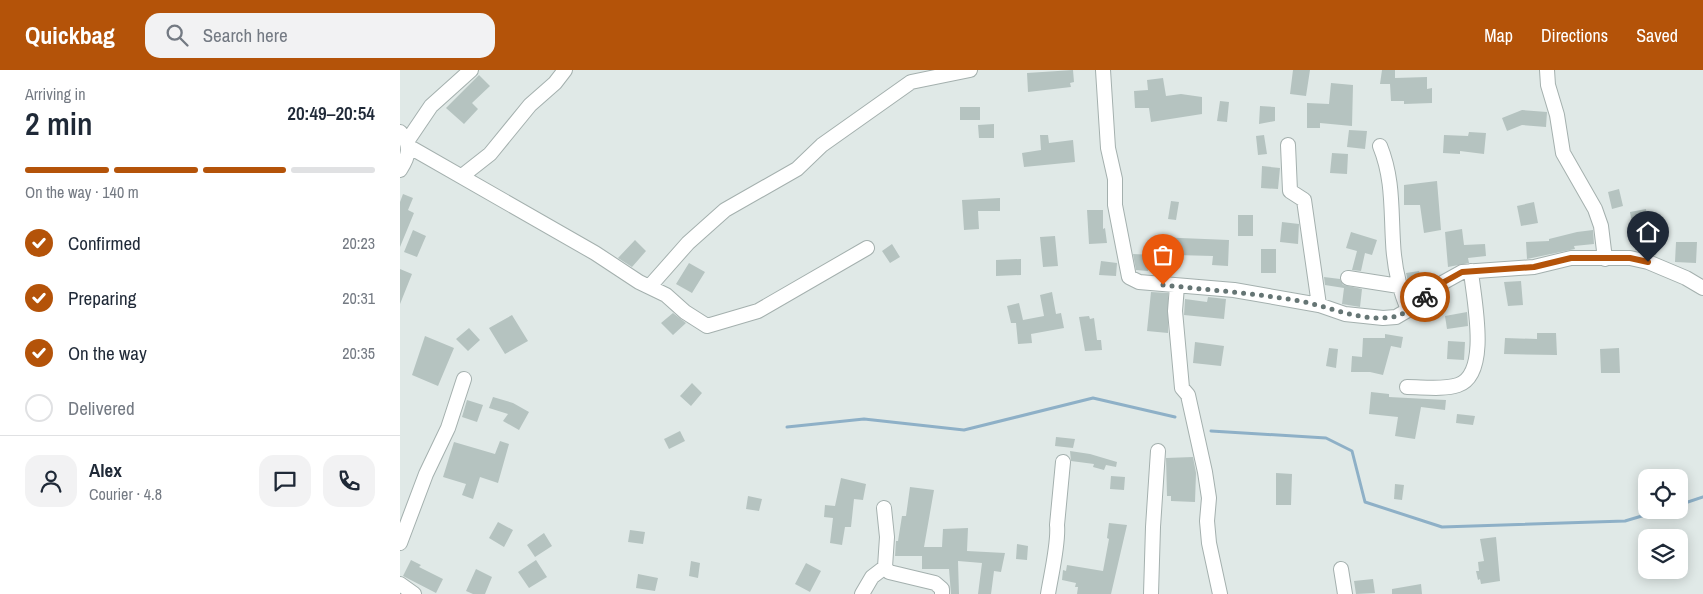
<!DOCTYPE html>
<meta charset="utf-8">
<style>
:root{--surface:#fff;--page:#f2f2f3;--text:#1f2937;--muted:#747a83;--line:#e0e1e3;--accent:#b45309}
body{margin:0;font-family:"Archivo Narrow",sans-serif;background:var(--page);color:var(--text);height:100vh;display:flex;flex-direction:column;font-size:19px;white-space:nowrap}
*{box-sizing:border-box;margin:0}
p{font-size:16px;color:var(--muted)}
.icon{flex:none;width:28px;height:28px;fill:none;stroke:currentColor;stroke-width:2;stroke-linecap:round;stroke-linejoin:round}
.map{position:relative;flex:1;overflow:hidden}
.sheet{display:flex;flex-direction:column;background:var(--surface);width:400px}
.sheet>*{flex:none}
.controls{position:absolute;left:1238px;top:399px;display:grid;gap:10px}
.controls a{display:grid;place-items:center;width:50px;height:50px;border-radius:10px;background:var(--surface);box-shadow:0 2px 12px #0003;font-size:25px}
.pin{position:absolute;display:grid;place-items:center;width:42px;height:42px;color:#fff;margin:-51px -21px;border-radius:50% 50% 50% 0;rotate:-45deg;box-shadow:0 0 5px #0007}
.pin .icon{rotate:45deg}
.courier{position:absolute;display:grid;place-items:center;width:50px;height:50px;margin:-25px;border:4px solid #b45309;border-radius:50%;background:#fff;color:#222;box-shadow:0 1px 6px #0007}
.overview em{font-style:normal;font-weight:600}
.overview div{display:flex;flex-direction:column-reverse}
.overview{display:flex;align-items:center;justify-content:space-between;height:85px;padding:0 25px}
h1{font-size:32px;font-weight:600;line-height:38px}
.bar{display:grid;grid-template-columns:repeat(4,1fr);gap:8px 5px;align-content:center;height:60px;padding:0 25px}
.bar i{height:6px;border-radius:4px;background:var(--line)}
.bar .selected{background:var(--accent)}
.bar p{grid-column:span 4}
.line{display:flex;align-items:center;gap:12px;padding:0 25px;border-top:1px solid var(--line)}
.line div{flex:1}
.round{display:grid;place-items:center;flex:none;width:52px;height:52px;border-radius:15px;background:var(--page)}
ol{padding:0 25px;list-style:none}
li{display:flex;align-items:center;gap:15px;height:55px}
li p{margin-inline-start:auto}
li .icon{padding:5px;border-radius:50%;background:var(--accent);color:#fff;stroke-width:4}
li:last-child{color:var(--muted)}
li i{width:28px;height:28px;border:2px solid var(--line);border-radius:50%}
header{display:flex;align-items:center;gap:30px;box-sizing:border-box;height:70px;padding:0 25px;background:var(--accent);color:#fff}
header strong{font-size:24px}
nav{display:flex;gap:28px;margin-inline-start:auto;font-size:18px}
.search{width:350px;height:45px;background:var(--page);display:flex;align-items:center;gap:12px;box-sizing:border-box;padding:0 18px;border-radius:15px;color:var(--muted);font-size:19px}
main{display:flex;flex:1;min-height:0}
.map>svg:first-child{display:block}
</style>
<header>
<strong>Quickbag</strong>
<div class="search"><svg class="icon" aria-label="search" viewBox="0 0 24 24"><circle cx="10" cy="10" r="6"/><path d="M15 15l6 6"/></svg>Search here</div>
<nav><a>Map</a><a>Directions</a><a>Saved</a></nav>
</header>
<main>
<section class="sheet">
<div class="overview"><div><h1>2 min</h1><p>Arriving in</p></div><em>20:49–20:54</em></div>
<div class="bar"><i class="selected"></i><i class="selected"></i><i class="selected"></i><i></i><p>On the way · 140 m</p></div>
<ol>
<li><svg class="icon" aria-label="check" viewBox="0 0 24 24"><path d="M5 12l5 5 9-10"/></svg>Confirmed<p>20:23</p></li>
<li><svg class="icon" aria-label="check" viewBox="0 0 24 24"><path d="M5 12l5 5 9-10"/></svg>Preparing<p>20:31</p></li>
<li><svg class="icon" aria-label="check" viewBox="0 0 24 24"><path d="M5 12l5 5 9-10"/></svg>On the way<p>20:35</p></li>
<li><i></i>Delivered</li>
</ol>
<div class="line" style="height:90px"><a class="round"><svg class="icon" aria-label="person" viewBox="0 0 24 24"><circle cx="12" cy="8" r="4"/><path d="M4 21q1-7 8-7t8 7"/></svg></a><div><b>Alex</b><p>Courier · 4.8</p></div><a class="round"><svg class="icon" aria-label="chat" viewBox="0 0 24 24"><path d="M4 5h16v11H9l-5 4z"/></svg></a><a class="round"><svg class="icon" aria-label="phone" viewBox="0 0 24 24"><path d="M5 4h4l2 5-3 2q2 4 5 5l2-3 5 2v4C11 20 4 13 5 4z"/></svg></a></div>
</section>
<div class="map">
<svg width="1303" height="524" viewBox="0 0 1303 524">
<rect width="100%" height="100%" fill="#e0e9e7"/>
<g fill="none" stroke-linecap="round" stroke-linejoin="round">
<!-- stream -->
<path stroke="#8eb0c7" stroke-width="3" d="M387,357l77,-8 100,11 129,-32 82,19
M811,361l115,7 26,13 13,51 77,25 183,-6 37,-11
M1279,435l24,-8"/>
</g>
<!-- building -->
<path fill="#b5c3c0" d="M673,0l1,12 -4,1 1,4 -43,5 -1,-19z
M893,0h17l-4,26 -16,-2z
M982,0h13v8l32,-1v12l5,-1v15l-28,1v-3h-13l-1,-17h-10z
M79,5l11,11 -18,17 6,6 -14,15 -18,-16z
M763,8l3,18 15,-2 21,3v17l-51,8 -2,-14h-14l-1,-17 14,-1 -1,-10z
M931,13l22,2 -1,41 -32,-3v5h-13v-25l22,1z
M820,31l9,1 -2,20 -10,-1z
M860,36l15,1v14l-16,3z
M560,37h20v13h-20z
M1122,40l25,2 -1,15 -24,-2 -15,6 -5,-13z
M594,54v14h-15l-1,-13z
M949,60l18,1 -2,18 -18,-2z
M1069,62l17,1 -2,21 -24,-3v3l-17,-1 1,-18 24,1z
M640,65h8l1,8 24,-3 2,22 -51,5 -2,-14 19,-3z
M864,65l3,19 -9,1 -2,-19z
M932,83l16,1 -1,20 -17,-1z
M862,96l18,2 -2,21 -17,-1z
M1037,111l4,49 -17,3 -4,-28h-16v-20z
M1219,119l4,17 -11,3 -4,-17z
M3,124l10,4 -5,12 6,3 -14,34v-45z
M600,128v13h-22l1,18 -15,1 -2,-30z
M771,131l8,1 -3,18 -8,-1z
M1134,132l4,21 -17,3 -4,-20z
M1246,139l5,30 7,1 -2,15 -21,-5 2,-19h-4l-3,-19z
M687,140h16v19l2,-1 2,15 -18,1z
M838,145h15v21h-15z
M882,152l17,2 -1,20 -18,-2z
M1062,159l2,16 21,-1 1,12 -18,2 1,5 -21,4 -3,-35z
M13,160l13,6 -9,21 -13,-5z
M1193,160l1,14 -20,2 1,3 -48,10 -1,-17 23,-1v-2l28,-7z
M951,162l26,8 -5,15 -7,-2 -4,18 -9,-1 5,-19 -11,-3z
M655,166l3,30 -15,1 -3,-30z
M756,167l73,3 -1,26 -16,-1 1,-9 -37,-1 -1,11 -27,-3v8l-12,-1 -3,-16 21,1z
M235,170l11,11 -14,16 -14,-9z
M1276,172h21l-1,21 -21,-1z
M492,174l8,13 -10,6 -8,-12z
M861,179h15v24h-15z
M621,189v16l-25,1v-16z
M701,191l16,2 -1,13 -17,-1z
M289,193l16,9 -13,21 -16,-9z
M0,199l12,5 -12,30z
M1019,201l4,16 -13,3 -4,-17z
M924,207l16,2 3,6 19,4 -2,18 -18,-3 2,-16 -19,-3z
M1121,211l2,24 -15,1 -4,-24z
M652,222l4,22 5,-1 3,15 -33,6 1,9 -14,1 -2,-21h-5l-4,-17 12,-3 4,17 21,-4 -4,-21z
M751,222l17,1v40l-21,-2z
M808,227l18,2 -2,20 -40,-4 1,-16 22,3z
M1067,242l1,14 -21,3 -2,-13z
M273,243l13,10 -13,12 -12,-12z
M112,245l16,26 -23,13 -16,-26z
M689,246l1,3 4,-1 3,22h4l1,10 -17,1 -6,-34z
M69,258l11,12 -12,11 -12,-12z
M1137,263h19l1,22 -53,-1 1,-16 32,1z
M985,264l18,3 -2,11 -10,-2 -8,29 -13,-3h-19l1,-16 10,1 1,-19h22z
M25,266l29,12 -16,38 -26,-11z
M1048,271l17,1 -1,18 -17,-1z
M795,272l29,4 -3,20 -28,-3z
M929,278l9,1 -2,19 -10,-2z
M1219,278l1,25h-19l-1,-24z
M292,313l10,10 -11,13 -11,-10z
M971,322l18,2v3l57,3 -1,10 -24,-3 -6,32 -20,-3 3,-19 -29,-3z
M93,327l20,6 16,9 -10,18 -16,-9 5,-7 -19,-6z
M67,330l16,5 -6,17 -15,-5z
M1057,344l18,2 -2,9 -17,-2z
M280,361l5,10 -16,8 -5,-10z
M656,367l19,2 -2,9 -18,-2z
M100,371l9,3 -11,39 -18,-6 -7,22 -11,-4 4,-11 -23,-7 11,-35 41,12z
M670,381l20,3 27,8 -1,5 -10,-2 -2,5 -11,-3 1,-3 -23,-3z
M793,387l3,16 -1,29 -24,-1v-5h-4l-1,-38z
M876,403l16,1 -1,31h-15z
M711,406l14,1 -1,13 -14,-1z
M441,408l25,6 -3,16 -9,-1 -3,28h-6l-3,18 -12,-2 3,-25 -9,-1 1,-12 10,1z
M995,414l9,1 -2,15 -8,-1z
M510,417l24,3 -10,57h18l1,-18 25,-1 -1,23 38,2 -4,19 -7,-1 -3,23h-13l4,-31 -24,-2 1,33h-8l-2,-25h-27v-13h-27l1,-15h2l4,-25h4z
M348,426l14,3 -3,12 -13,-2z
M98,452l15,8 -9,17 -15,-9z
M709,453l18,2 -16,69h-34l1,-7h-3l1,-4 -14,-3 1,-10 3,1 1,-6 36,6 6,-32 -2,-1z
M230,460l15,2 -2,12 -15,-2z
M144,463l8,13 -17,11 -8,-12z
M1096,467l4,44 -19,3 -1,-5 -2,1 -2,-9h3l-1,-9 6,-1 -4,-22z
M617,474l11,2 -1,14 -11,-1z
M11,490l10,5 -2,2 24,12 -7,14 -33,-17z
M136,490l11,17 -18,11 -11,-16z
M291,491l9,2 -2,15 -9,-2z
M406,493l15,8 -11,21 -15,-8z
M76,499l16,8 -7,17h-12l-7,-3z
M238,504l20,4 -3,13 -19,-3z
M973,509l2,14 -19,1 -2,-13z
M1021,514l1,10h-30v-5z"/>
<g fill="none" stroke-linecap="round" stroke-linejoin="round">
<defs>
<path id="minor" d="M703,0l5,78 7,31v26l14,72 10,5 95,8 85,15 26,9 38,4 13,-1 12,-7 36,-28 18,-10 72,-5 37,-9h59l18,4 38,16 17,10
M1147,0l1,15 9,30 6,38 32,56 6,17 4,33
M0,62c12,13 9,24 0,38
M8,70l23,-34 40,-36
M888,75l2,46 14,9 15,105
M8,76l187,107 44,29 27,13 19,17 22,14 51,-15 109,-63
M980,76c13,32 11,62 13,96 1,24 6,46 15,68
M62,106l28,-22 40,-49 25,-22 10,-13
M948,208l51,8
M250,216l38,-43 37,-33 72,-41 25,-24 89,-63 59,-12
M777,216l-2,25 7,77 6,7 17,77 4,26 -2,23 2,22 11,51
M1007,317c16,0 36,3 51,-2 33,-11 15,-89 13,-114
M484,438l3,29 -2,30 4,5 46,11 7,6v5
M0,473l26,-69 22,-46 16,-49
M941,499l4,25
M0,514l14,10
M462,524l10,-17 13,-10
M648,524c3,-19 11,-52 9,-69l6,-63
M751,524l2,-67 5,-76"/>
</defs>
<!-- minor casing -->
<use href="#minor" stroke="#a4b0ae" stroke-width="16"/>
<!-- minor -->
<use href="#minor" stroke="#fff" stroke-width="14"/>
</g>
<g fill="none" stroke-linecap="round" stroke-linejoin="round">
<!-- done -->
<path stroke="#657574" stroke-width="5" stroke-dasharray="0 9" d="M763,215c46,5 91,8 137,16 31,6 61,21 93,16 12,-2 23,-13 32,-20"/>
<!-- route -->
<path stroke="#b45309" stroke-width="6" d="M1025,227l19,-15 18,-10 72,-5 37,-9h59l18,4"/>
</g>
</svg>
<div class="controls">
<a><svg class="icon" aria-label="locate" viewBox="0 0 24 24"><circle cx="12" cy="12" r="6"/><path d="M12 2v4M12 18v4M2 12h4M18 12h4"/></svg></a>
<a><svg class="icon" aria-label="layers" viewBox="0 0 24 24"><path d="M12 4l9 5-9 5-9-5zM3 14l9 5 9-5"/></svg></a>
</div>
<div class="pin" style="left:763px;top:215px;background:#ea580c"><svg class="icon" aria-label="bag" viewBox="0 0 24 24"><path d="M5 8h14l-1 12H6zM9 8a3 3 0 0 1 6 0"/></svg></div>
<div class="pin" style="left:1248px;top:192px;background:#1f2937"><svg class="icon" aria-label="home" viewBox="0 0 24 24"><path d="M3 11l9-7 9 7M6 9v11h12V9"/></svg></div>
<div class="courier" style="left:1025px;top:227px"><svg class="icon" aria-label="bike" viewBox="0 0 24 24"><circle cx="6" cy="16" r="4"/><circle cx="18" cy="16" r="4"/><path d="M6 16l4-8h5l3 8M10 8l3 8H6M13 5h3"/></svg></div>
</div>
</main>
